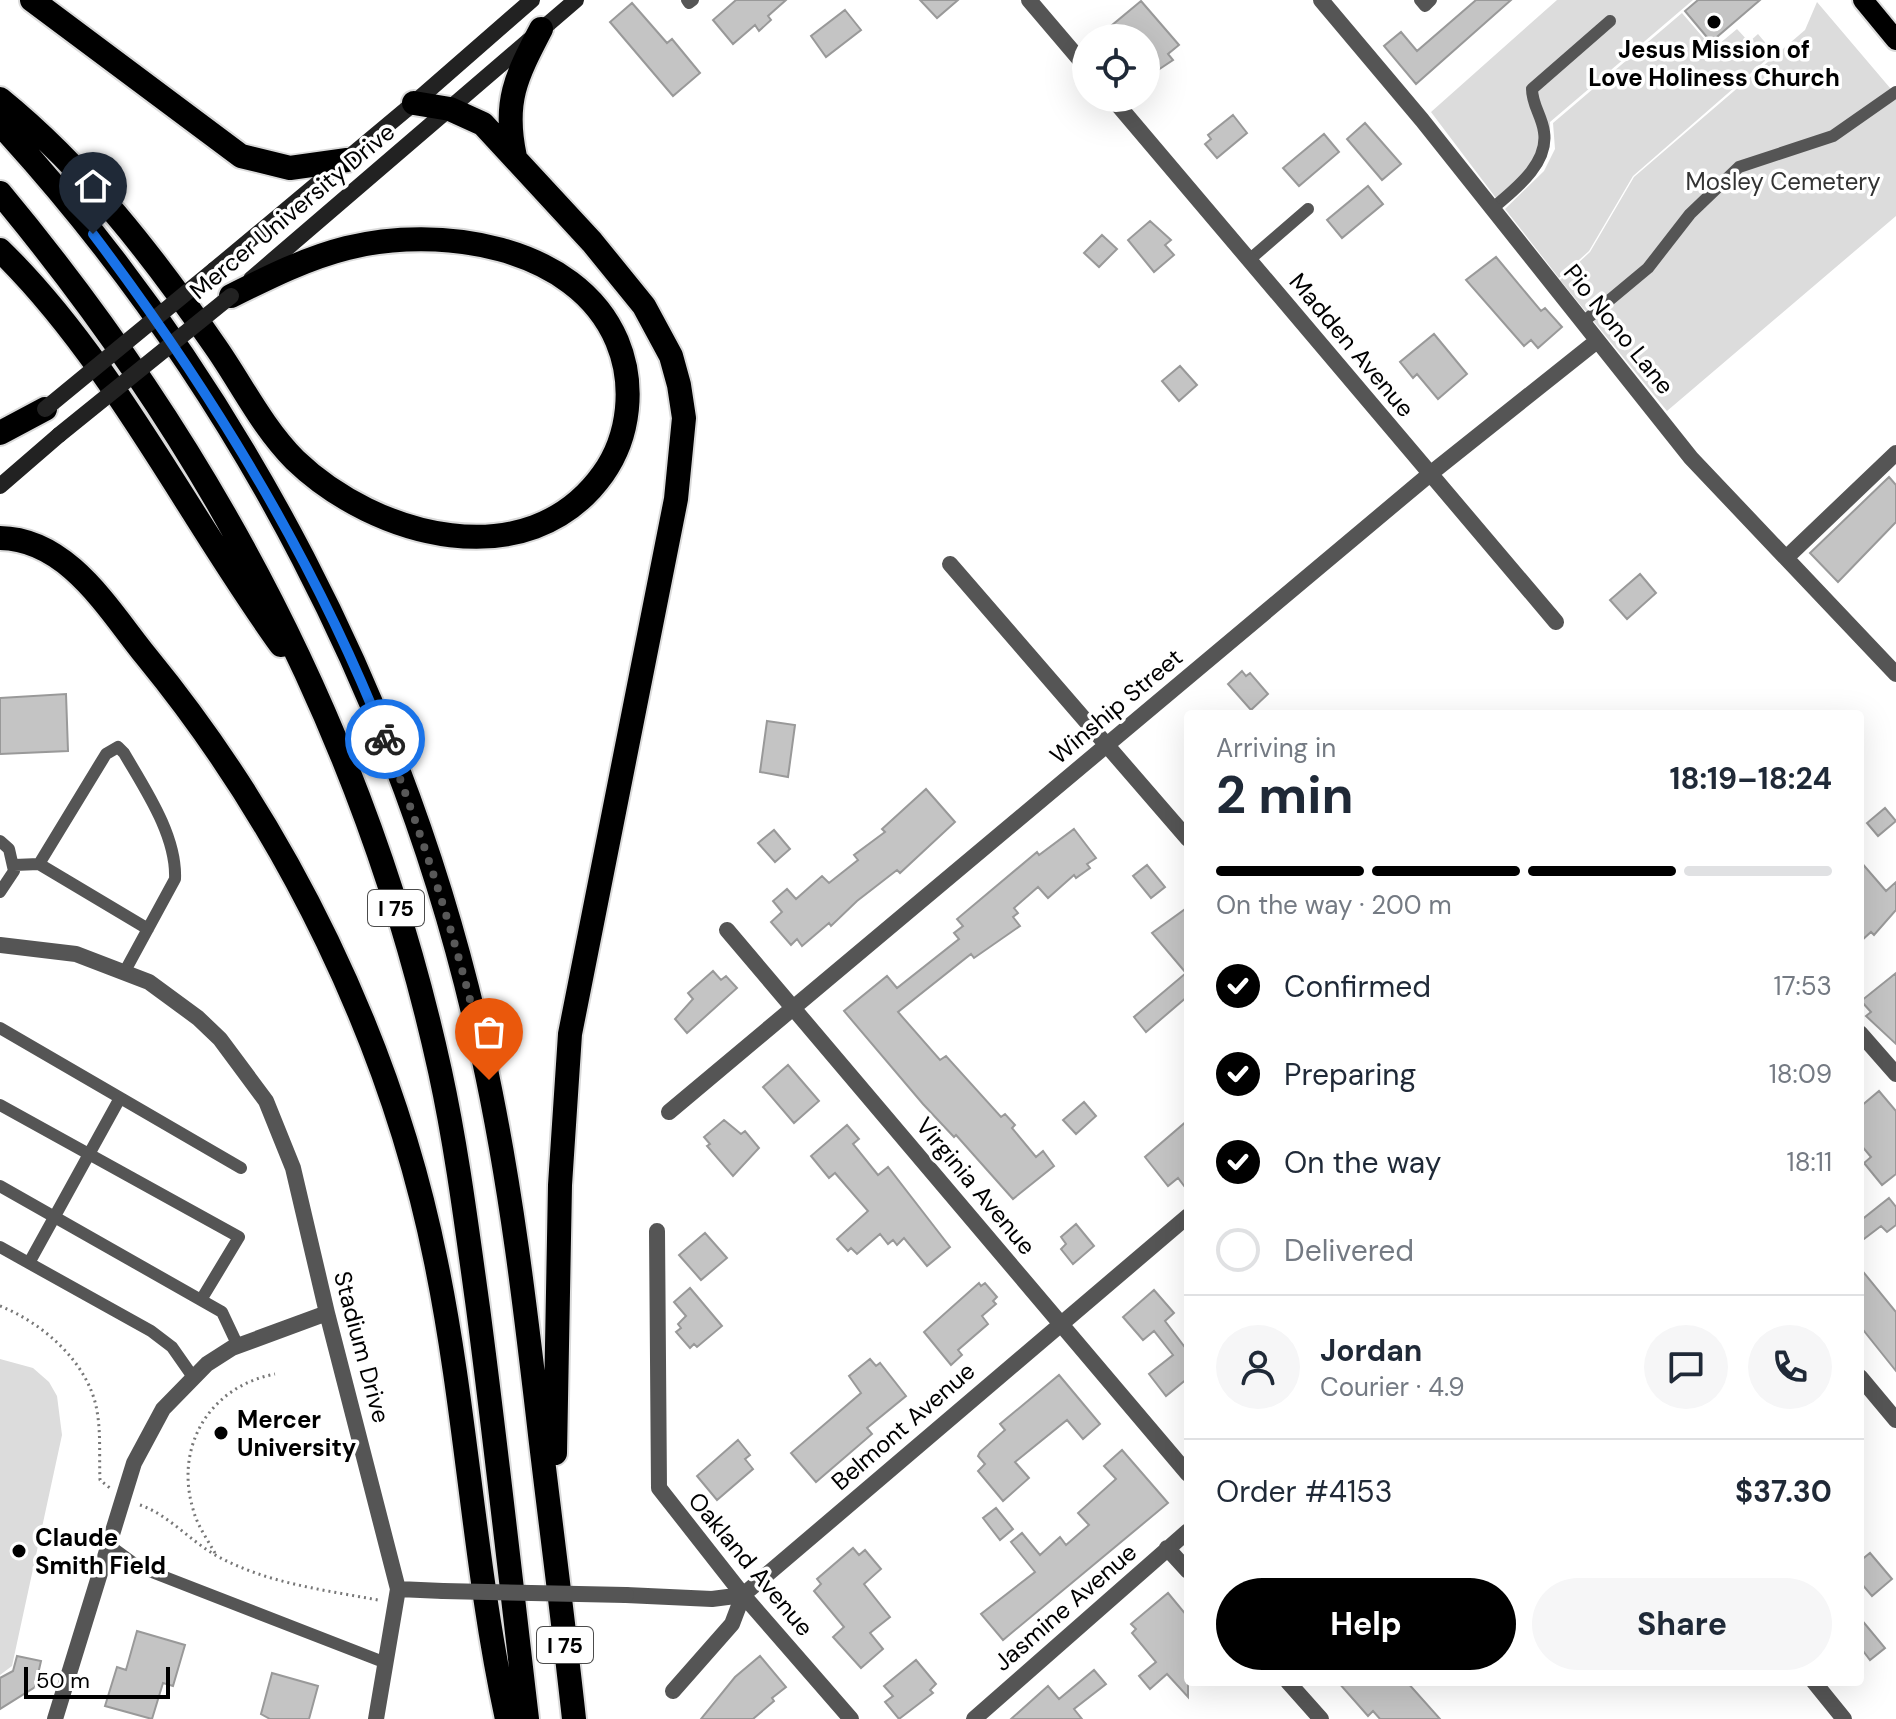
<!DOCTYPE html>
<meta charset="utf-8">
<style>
:root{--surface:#fff;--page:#f6f6f7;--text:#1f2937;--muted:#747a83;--line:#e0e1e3;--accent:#000}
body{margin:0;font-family:"DM Sans",sans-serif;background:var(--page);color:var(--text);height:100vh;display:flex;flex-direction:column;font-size:30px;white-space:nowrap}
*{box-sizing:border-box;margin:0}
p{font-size:26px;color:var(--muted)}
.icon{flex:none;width:44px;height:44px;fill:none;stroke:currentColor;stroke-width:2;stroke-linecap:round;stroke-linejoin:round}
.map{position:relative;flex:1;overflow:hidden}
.panel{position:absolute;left:1184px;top:710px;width:680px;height:976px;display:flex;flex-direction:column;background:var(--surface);border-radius:8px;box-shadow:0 8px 32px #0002}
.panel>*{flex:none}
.buttons{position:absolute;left:1072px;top:24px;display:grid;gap:16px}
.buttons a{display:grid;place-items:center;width:88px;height:88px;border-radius:50%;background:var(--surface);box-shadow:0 8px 32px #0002;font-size:40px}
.scale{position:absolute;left:24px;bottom:20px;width:146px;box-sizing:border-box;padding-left:8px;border:4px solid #000;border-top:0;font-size:22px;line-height:28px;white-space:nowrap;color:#000;-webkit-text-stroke:6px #fff;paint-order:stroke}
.pin{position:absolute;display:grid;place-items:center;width:68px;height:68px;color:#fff;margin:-82px -34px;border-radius:50% 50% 50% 0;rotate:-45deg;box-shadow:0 0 8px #0007}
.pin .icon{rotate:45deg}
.courier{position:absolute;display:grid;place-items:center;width:80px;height:80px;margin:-40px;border:6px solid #1a73e8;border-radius:50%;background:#fff;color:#222;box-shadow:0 2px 10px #0007}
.head em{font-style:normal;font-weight:700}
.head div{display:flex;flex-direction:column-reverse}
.head{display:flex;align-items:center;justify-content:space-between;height:136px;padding:0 32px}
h1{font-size:52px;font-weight:700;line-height:60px}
.bar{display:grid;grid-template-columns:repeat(4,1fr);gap:12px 8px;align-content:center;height:96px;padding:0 32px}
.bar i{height:10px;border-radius:6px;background:var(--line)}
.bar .current{background:var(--accent)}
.bar p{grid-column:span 4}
.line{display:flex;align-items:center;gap:20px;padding:0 32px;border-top:2px solid var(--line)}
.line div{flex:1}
.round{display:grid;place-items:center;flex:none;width:84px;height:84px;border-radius:42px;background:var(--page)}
ol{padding:0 32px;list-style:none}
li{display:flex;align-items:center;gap:24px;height:88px}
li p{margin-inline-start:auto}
li .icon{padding:8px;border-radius:50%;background:var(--accent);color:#fff;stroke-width:4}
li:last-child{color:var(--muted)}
li i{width:44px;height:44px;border:4px solid var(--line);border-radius:50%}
.action{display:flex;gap:16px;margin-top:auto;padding:16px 32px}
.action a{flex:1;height:92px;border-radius:48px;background:var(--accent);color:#fff;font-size:32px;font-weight:700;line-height:92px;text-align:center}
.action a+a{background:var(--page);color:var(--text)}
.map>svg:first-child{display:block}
</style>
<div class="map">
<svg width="1896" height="1719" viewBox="0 0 1896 1719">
<rect width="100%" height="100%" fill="#fff"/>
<!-- green -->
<path fill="#dcdcdc" d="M1557,0h136l-143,122c2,47 -16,54 -48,84l-71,-94z
M1817,2l79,93v121l-229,195 -107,-131 30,-28 44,-75 171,-147z
M1682,13l31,36 24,-20 12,13 9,-8 16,19 -141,123 -44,75 -30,27 -54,-69 39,-38 11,-22 -2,-26z
M0,1359l33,9 16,14 8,14 5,39 -50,231 -12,9z"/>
<!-- building -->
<path fill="#c4c4c4" stroke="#999" stroke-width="2" d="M736,0h50l-18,16 3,4 -12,11 -4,-6 -22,19 -20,-24z
M920,0h38l-21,18z
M1476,0h35l-95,84 -32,-38 17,-14 16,19z
M1698,0h62l-49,42 -26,-31z
M1141,1l38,44 -11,9 5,6 -27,18v-40h-25l-10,-12z
M632,3l35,40 5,-4 28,34 -27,23 -63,-74z
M845,10l16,20 -35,27 -15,-21z
M1233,115l14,18 -30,25 -12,-14 6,-5 -3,-4z
M1365,123l36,41 -19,16 -35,-41z
M1324,134l15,18 -40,34 -16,-18z
M1368,186l15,18 -41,34 -15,-18z
M1150,221l21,19 -6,5 9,10 -20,17 -26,-32z
M1102,235l15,14 -18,18 -15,-14z
M1496,257l45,54 4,-3 17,19 -24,21 -7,-8 -7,6 -58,-66z
M1434,334l33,40 -29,25 -21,-25 -4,4 -13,-16z
M1180,366l17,19 -18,16 -17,-20z
M1889,477l7,8v37l-58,60 -28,-29z
M1640,574l16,19 -29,26 -17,-19z
M1242,671l4,5 4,-3 18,21 -17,16 -23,-26z
M66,694l2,57 -68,3v-56z
M767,721l28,4 -7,52 -28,-5z
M926,789l29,33 -55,51 -3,-3 -40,31 -26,25 -2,-3 -27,23 -5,-7 -6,6 -20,-23 11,-10 -9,-11 14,-12 9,10 26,-23 7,7 29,-23 -4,-5 31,-23 -3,-3z
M1885,808l11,13 -18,15 -11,-13z
M1074,829l22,29 -9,6 3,4 -14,10 -2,-3 -26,23 -10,-11 -24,21 4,5 -5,4 7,9 -46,32 -3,-4 -73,58 42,48 6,-4 55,61 4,-3 10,11 -3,3 24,29 7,-6 11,15 -41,33 -57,-64 -2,2 -31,-33 -79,-93 43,-35 10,12 62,-49 -5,-6 9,-7 -6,-7 80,-67 2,3z
M774,830l16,19 -15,13 -17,-19z
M1860,861l26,30 10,-9v28l-22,25 -3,-3 -11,10z
M1147,865l18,22 -14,11 -18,-22z
M1188,907v89l-42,36 -12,-15 52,-44 -34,-40z
M713,971l8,9 5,-4 11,12 -50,45 -12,-14 18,-20 -5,-6z
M1896,973v71l-30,-28 5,-4 -10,-11z
M788,1065l31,36 -25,22 -31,-36z
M1879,1091l17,20v63l-14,11 -18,-22 7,-6 -11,-13v-37z
M1084,1102l12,14 -20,18 -13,-14z
M724,1120l17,14 4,-3 14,17 -26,28 -26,-30 3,-2 -6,-7z
M1188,1120v71l-10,-13 -10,8 -23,-29z
M847,1125l12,14 -6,5 25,31 10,-8 62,80 -23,19 -23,-28 -7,7 -4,-5 -5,4 -8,-10 -23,20 -6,-6 -3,3 -11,-12 31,-28 -33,-38 -6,5 -18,-22z
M1889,1198l7,9v18l-9,7 -6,-6 -21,16v-21z
M1076,1224l18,22 -21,18 -12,-15 5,-5 -5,-7z
M705,1233l22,25 -26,22 -22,-25z
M1860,1268l36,44v59l-36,-45z
M979,1283l2,3 4,-3 12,14 -4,4 3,3 -14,12 6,8 -30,26 4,5 -11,10 -27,-33z
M690,1288l32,38 -25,21 -3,-3 -4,4 -14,-16 5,-4 -3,-4 8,-8 -12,-14z
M1154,1290l20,23 -9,8 19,25 4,-3v35l-22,18 -17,-22 24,-19 -19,-24 -11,9 -20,-23z
M870,1359l6,7 4,-3 26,33 -39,32 5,6 -56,48 -25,-29 70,-60 -12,-17z
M1059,1375l41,49 -17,15 -16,-19 -52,42 14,16 -26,23 -25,-30 7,-7 -7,-8 2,-4 25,-22 -5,-6z
M738,1440l12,15 -5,4 8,10 -36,31 -20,-24z
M1122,1450l46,53 -165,137 -22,-26 54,-42 -24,-30 11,-9 18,22 20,-18 6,8 23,-20 -11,-12 38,-34 -12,-13z
M996,1508l17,21 -13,11 -17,-22z
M853,1548l6,7 6,-5 16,19 -17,15 26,33 -20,16 13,16 -22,19 -28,-31 11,-10 -30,-36 7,-7 -4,-5z
M1870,1553l22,26 -20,17 -12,-14v-21z
M1168,1593l20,24v80l-21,-23 -17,15 -11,-13 17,-14 -24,-29 4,-4 -5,-5z
M1860,1618l25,30 -15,12 -10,-13z
M137,1631l48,14 -12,41 -10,-3 -11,36 -47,-13 12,-39 9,3z
M17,1656l24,5 -6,26 -35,22v-31l13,-7z
M760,1656l26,31 -14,11 2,3 -21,18h-52l34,-42z
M916,1660l20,24 -6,6 3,3 -34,26 -14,-17 8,-6 -9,-10z
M1094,1670l12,14 -32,25 8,10h-71l37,-33 11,13z
M272,1673l46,13 -9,33h-39l-9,-5z
M1338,1682h69l33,37h-60l-7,-8 -5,5z"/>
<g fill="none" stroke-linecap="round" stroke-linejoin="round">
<defs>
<path id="primary" d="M1863,0l33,40"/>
<path id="highway" d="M32,0l209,156 49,12 57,-8
M0,99c85,69 153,157 215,247 26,37 47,81 80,114 80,77 233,119 308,14 27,-38 32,-90 14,-133 -41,-97 -180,-116 -270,-93 -40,10 -78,29 -116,48
M414,103l36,6 33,15 109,118 52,64 27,50 8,29 5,33 -8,81 -106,535 -10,151 -5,268
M0,124c238,259 409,588 483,932 28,127 43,257 58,387 11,92 23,184 33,276
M515,157c-12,-55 1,-80 26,-128
M0,193c214,257 368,550 440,878 17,78 27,158 38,237 18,137 33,274 49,411
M0,250c112,109 189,268 281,395
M0,433l45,-24
M0,538c68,1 108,71 146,118 141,172 246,387 290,606 31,151 38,306 71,457"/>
</defs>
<!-- primary casing -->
<use href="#primary" stroke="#dbdbdb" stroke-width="24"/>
<!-- highway casing -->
<use href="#highway" stroke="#dbdbdb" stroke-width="28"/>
<!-- path -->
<path stroke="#777" stroke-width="3" stroke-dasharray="2 4" stroke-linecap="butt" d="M0,1306c43,17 89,57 97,105 4,22 2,46 3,69l10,8
M140,1505c29,10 50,36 77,51 49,27 107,34 161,44
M215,1553c-8,-14 -18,-28 -22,-44 -19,-64 18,-123 82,-135"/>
<!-- lane -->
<path stroke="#555" stroke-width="12" d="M687,0l2,3 4,-3
M1420,0l5,6 6,-6
M1493,208c21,-18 56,-44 51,-76 -2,-16 -12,-27 -12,-43l78,-68
M1249,260l59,-51
M1582,323l66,-55 42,-54 49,-47 94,-31 63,-44
M0,841l9,8 5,22 -14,21
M39,864l109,65
M14,865l25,-1 67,-110 12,-7 6,6c21,36 53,83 51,126l-50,92
M0,1028l241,140
M0,1105l239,132 -38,63
M0,1186l222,126 16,34
M0,1247l151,84 21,16 21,30
M29,1263l91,-165
M109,1545l30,22 247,96"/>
<!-- street -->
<path stroke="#555" stroke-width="16" d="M1029,0l57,67
M1321,0l101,120 269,338 205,216
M1112,98l444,524
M1786,558l110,-105
M950,564l238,275
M727,930l461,544
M0,945l76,9 73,28 49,36 22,21 46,62 27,67 34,145 71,276 -22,130
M1860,1033l36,41
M669,1112l761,-638 167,-133
M657,1231l2,257 84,107 108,124
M1860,1377l36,43
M1167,1548l21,23
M398,1589l45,2
M626,1595l86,4 31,-4
M1288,1682l33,37
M1814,1682l30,37
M673,1691l59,-67 11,-29 445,-379
M55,1719l79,-256 29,-54 44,-45 25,-16 95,-35
M974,1719l214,-188"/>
<!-- secondary -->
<path stroke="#222" stroke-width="16" d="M214,270l200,-167 118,-103
M251,279l325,-279
M0,486l59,-51"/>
<!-- primary -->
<use href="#primary" stroke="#000" stroke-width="20"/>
<!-- highway -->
<use href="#highway" stroke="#000" stroke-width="24"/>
<!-- street-bridge -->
<path stroke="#555" stroke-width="16" d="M443,1591l183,4"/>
<!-- secondary-bridge -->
<path stroke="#222" stroke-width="16" d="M45,409l169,-139
M59,435l172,-139"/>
</g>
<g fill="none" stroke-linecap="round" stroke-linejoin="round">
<!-- done -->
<path stroke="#595959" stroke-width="8" stroke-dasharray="0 14.4" d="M385,739c43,111 79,224 104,341"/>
<!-- route -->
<path stroke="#1a73e8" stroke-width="10" d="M93,234c118,156 220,322 292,505"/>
</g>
<!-- markers -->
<g fill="#000" stroke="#fff" stroke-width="3">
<circle cx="1714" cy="22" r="8"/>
<circle cx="221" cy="1433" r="8"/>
<circle cx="19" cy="1551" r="8"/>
</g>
<g text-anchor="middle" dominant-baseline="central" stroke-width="7" stroke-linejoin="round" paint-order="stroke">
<!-- shield labels -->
<g fill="#fff" stroke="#4c4c4c" stroke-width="2">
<rect x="368" y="890" width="56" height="36" rx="6"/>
<rect x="537" y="1627" width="56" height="36" rx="6"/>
</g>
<g font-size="22" font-weight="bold" fill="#000">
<text x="396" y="908">I 75</text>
<text x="565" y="1645">I 75</text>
</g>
<!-- poi labels -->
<g font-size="24" font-weight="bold" fill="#000" stroke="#fff" text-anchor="start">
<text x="1714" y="49" text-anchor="middle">Jesus Mission of<tspan x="1714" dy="28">Love Holiness Church</tspan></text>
<text x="237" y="1419">Mercer<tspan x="237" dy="28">University</tspan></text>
<text x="35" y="1537">Claude<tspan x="35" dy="28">Smith Field</tspan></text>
</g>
<!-- park labels -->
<g font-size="24" fill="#333" stroke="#fff">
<text x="1783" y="181">Mosley Cemetery</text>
</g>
<!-- street labels -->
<g font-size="24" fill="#000" stroke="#fff">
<text transform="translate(292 211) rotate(-40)">Mercer University Drive</text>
<text transform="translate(1619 329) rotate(51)">Pio Nono Lane</text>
<text transform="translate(1352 345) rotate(50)">Madden Avenue</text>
<text transform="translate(1116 706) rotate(-40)">Winship Street</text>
<text transform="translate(976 1186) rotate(50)">Virginia Avenue</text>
<text transform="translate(362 1347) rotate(75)">Stadium Drive</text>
<text transform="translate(903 1426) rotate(-41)">Belmont Avenue</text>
<text transform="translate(751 1564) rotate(50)">Oakland Avenue</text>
<text transform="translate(1065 1607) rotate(-41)">Jasmine Avenue</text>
</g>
</g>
</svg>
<div class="buttons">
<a><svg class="icon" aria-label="locate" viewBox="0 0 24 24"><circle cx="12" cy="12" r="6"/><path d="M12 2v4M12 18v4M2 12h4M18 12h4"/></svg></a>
</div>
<div class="scale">50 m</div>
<div class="pin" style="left:489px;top:1080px;background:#ea580c"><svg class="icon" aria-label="bag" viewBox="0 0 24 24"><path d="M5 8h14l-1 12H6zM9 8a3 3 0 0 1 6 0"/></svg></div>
<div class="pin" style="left:93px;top:234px;background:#1f2937"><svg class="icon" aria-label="home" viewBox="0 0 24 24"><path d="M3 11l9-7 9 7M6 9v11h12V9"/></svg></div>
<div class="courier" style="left:385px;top:739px"><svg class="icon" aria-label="bike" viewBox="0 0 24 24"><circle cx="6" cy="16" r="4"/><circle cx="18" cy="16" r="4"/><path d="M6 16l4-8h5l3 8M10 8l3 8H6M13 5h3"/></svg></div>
<section class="panel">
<div class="head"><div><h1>2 min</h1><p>Arriving in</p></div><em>18:19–18:24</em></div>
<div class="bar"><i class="current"></i><i class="current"></i><i class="current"></i><i></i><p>On the way · 200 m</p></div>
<ol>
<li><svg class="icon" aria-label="check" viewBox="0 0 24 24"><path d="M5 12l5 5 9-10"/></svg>Confirmed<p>17:53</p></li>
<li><svg class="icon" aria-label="check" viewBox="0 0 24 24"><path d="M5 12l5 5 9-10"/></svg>Preparing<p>18:09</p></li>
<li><svg class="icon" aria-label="check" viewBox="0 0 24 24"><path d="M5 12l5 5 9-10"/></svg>On the way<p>18:11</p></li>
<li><i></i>Delivered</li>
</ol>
<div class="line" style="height:144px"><a class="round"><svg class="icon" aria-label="person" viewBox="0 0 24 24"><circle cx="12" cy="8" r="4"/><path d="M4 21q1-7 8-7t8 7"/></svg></a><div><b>Jordan</b><p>Courier · 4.9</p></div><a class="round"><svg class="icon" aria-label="chat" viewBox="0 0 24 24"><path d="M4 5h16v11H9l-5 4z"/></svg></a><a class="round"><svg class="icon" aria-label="phone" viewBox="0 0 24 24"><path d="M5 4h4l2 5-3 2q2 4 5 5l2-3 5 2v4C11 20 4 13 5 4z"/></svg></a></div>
<div class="line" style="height:104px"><div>Order #4153</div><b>$37.30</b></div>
<div class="action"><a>Help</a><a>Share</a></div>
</section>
</div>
